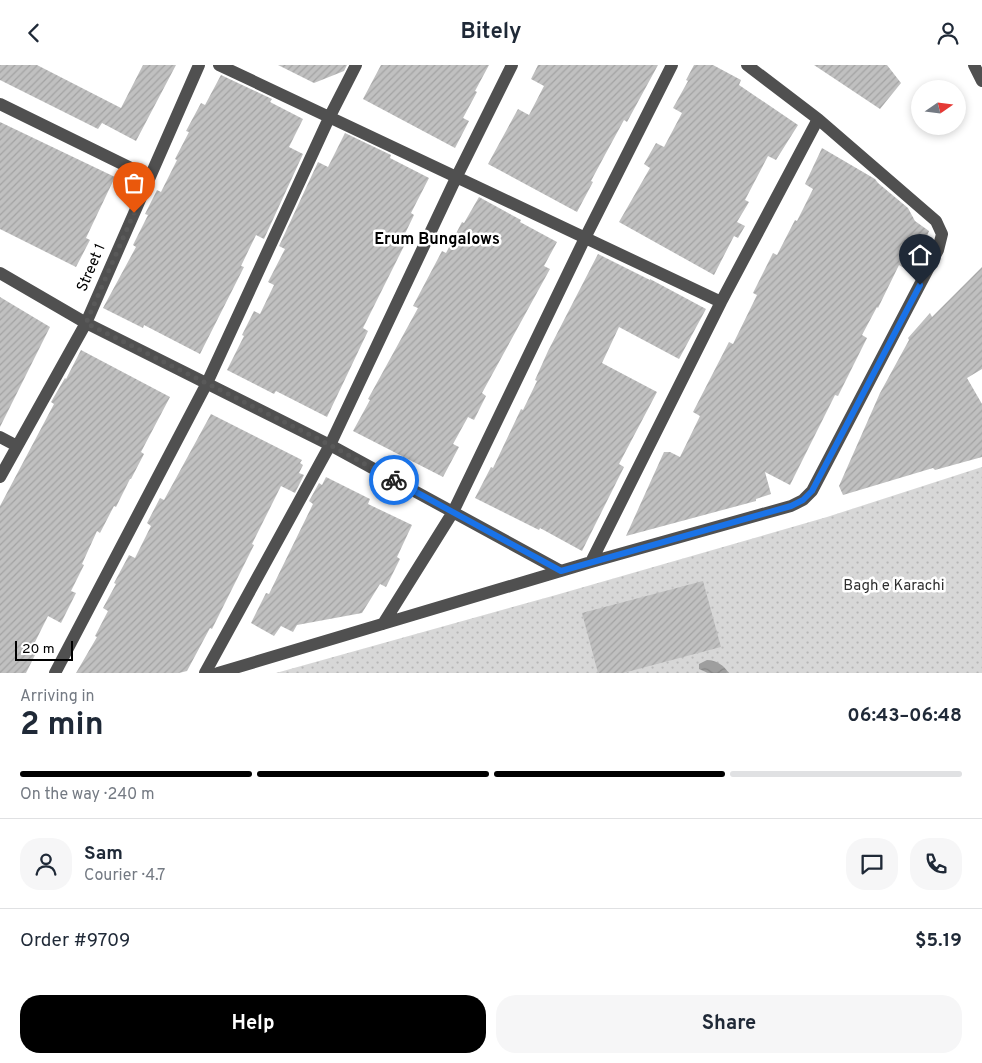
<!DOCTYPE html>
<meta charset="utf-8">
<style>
:root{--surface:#fff;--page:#f6f6f7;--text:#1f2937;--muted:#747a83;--line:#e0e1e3;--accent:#000}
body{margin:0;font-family:Overpass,sans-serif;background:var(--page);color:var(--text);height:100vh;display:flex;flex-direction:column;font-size:19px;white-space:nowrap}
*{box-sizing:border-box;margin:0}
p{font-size:16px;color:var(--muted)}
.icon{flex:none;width:28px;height:28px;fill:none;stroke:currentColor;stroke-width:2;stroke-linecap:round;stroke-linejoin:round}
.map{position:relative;height:608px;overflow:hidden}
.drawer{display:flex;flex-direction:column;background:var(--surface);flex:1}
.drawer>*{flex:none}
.needle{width:32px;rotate:76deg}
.tools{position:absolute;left:911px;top:15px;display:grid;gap:10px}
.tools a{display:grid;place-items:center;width:55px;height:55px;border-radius:50%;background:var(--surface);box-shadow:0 2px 8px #0003;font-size:25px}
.scale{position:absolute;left:15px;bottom:12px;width:58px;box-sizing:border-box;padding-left:5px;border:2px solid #000;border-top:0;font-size:14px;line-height:18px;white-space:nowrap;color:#000;-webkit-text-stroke:4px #fff;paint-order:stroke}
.pin{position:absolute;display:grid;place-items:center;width:42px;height:42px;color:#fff;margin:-51px -21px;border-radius:50% 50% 50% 0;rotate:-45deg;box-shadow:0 0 5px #0007}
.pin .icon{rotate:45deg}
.courier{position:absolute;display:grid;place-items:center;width:50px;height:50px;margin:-25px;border:4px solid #1a73e8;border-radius:50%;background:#fff;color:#222;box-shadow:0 1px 6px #0007}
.summary em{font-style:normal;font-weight:700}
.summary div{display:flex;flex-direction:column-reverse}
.summary{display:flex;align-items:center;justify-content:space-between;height:85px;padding:0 20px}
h1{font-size:32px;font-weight:700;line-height:38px}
.bar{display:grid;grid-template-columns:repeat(4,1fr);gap:8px 5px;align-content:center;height:60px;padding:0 20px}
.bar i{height:6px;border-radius:4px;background:var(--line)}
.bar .active{background:var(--accent)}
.bar p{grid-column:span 4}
.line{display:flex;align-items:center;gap:12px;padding:0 20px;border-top:1px solid var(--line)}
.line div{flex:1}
.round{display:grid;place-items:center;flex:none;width:52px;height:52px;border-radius:20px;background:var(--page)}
.primary-button{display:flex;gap:10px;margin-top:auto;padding:10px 20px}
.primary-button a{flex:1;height:58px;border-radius:20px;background:var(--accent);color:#fff;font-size:20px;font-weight:700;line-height:58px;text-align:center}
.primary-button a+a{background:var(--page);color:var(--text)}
header{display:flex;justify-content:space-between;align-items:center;height:65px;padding:0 20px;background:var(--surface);font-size:22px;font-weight:700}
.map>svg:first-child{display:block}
</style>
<header><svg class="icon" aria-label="back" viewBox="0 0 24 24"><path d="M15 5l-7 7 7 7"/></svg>Bitely<svg class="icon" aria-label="person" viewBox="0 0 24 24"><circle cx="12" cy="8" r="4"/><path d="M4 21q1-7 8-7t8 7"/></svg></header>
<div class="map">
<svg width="982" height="608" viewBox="0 0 982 608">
<defs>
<pattern id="grass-dots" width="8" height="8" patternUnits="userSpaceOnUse" patternTransform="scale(1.25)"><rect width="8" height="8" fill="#d7d7d7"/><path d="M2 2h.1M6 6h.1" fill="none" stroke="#b7b7b7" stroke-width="1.8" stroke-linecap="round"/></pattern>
<pattern id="water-waves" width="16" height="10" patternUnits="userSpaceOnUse" patternTransform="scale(1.25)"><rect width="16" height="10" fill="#9e9e9e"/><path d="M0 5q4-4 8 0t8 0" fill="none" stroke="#868686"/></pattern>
<pattern id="building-hatch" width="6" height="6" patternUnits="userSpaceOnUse" patternTransform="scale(1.25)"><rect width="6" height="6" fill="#c0c0c0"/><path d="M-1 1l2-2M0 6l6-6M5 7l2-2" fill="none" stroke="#a3a3a3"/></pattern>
</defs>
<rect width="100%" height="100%" fill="#fff"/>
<!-- grass -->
<path fill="url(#grass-dots)" d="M982,402v206h-706l280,-78 271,-78z"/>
<!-- water -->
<path fill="url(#water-waves)" d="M707,595c9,0 16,5 22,13h-21l-9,-4v-5z"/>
<!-- building -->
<path fill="url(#building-hatch)" d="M0,0h37l84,43 22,-43h33l-40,76 -34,-18 -4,6 -98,-49z
M278,0h69l-3,6 -30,12z
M381,0h108l-14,26 2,1 -14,26 6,3 -14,27 -92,-49z
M538,0h120l-31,57 -3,-2 -18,33 -15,28 2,1 -16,30 -89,-48 30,-55 11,6 15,-29 -13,-7z
M694,0h19l28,15 -2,5 59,40 -22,35 -8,-4 -23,44 4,2 -12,20 8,4 -7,12 -4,-2 -20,39 -95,-53 31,-54 -6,-4 12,-21 8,4 18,-34 -9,-5 15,-27 -2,-1z
M814,0h73l14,18 -21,26z
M221,10l51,24 -2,3 33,17 -14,28 14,7 -39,85 -8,-4 -15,31 3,1 -44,87 -56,-29 -1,3 -40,-20 33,-61 -3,-2 15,-30 -3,-1 12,-24 4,2 16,-32 -2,-1 14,-27 -3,-1 15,-28 4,2z
M0,57l115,55 -29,61 4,2 -14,27 -76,-38z
M345,68l46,22 -1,3 39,20 -18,35 3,2 -14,29 4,2 -41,82 5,3 -41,86 -51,-26 -2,3 -47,-24 17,-34 -2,-1 12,-24 6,3 14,-29 -6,-3 17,-33 -6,-3 39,-84 10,5z
M822,83l53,31 3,4 30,25 7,13 14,10 -16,42 -14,-8 -21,43 -1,-1 -15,28 5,3 -29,58 -3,-1 -45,90 -25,-13 6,22 -15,5v2l-130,35 38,-84h6l10,5 20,-41 -7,-4 36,-70 4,2 24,-49 -4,-2 20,-40 4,2 18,-35 2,1 16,-32 -8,-5z
M479,132l42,23 -1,2 37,20 -13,24 6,3 -68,124 4,3 -12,24 -6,-3 -15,27 6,3 -16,30 -90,-46 17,-31 -2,-1 50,-91 -5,-2 29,-55 4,2 16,-31 2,1z
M598,189l52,26v-1l56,30 -27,50 -60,-32 -17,36 55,29 -38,72 5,3 -42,84 -42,-23 -1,2 -64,-32 16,-31 2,1 28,-59 2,1 14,-29 -2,-1 13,-29z
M982,202v102l-15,9 15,26v53l-47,13 -2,-2 -90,27 -4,-9 41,-93 29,-53 -1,-2 22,-25 2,4z
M0,232l50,30 -50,100z
M81,285l89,47 -29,55 3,2 -13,25h-1l-14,28 -2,-1 -14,27 -3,-2 -15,33 2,1 -13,26 5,2 -15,30 -13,-7 -14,28 5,3 -13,26h-26v-167l54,-102 -3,-2 14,-24 1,1z
M211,349l91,46 -2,3 3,2 -4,8 5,2 -9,18 -14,-7 -29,58 2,1 -42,84 -2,-1 -23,43 -8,2h-103l21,-36 -2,-1 13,-25 -5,-3 13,-24 -2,-1 15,-28 6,3 16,-32 -4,-3 13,-25 4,2z
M326,412l44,22 -2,5 44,21 -15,32 3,2 -14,28 -6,-3 -18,29 -65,12 -4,7 -12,-6 -7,10 -23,-13 15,-30 3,1 44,-90 -4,-3 10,-18 3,2z
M703,516l18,66 -98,26h-25l-16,-60z"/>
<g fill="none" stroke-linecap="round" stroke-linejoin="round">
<!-- minor -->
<path stroke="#505050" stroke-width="12" d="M219,0l502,237
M974,0l8,16
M0,39l149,73
M0,208l86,50 244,122 231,126
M0,372l17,9
M0,412l86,-154 113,-258
M591,497l130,-260 97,-183
M383,559l70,-112 132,-274 87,-173
M55,608l152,-290 122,-265 27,-53
M205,608l125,-228 126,-267 56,-113
M218,608l373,-111 200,-56 12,-6 9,-9 126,-241 4,-16 -6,-13 -118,-102 -71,-54"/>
</g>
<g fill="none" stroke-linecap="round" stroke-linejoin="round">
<!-- done -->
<path stroke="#595959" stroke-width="5" stroke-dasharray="0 9" d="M134,148l-48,110 244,122 64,35"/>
<!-- route -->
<path stroke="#1a73e8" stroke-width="6" d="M394,415l167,91 230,-65 12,-6 9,-9 108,-206"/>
</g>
<g text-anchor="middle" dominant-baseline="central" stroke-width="5" stroke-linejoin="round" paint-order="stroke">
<!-- street labels -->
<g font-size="15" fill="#000" stroke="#fff">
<text transform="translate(92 203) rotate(-67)">Street 1</text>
</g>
<!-- park labels -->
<g font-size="15" fill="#2e2e2e" stroke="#fff">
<text x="894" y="521">Bagh e Karachi</text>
</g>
<!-- neighbourhood labels -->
<g font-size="16" font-weight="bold" fill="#000" stroke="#fff">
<text x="437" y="175">Erum Bungalows</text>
</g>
</g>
</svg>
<div class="tools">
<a><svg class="needle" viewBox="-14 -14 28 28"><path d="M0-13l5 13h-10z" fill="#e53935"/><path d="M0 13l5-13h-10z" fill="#747a83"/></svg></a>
</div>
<div class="scale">20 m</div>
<div class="pin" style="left:134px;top:148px;background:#ea580c"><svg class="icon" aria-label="bag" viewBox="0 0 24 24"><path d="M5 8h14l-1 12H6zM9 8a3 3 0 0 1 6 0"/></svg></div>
<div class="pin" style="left:920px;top:220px;background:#1f2937"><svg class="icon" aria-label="home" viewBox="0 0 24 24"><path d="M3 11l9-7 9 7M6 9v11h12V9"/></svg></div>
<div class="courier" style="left:394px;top:415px"><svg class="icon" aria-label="bike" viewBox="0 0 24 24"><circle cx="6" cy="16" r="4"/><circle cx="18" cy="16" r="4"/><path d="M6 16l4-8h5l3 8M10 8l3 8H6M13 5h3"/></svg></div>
</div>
<section class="drawer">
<div class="summary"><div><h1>2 min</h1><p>Arriving in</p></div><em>06:43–06:48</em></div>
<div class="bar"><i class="active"></i><i class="active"></i><i class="active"></i><i></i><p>On the way · 240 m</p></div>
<div class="line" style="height:90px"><a class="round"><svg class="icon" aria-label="person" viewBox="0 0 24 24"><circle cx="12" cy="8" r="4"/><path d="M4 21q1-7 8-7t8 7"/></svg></a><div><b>Sam</b><p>Courier · 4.7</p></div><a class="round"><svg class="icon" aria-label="chat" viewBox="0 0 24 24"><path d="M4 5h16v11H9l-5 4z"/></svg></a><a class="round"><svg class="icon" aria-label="phone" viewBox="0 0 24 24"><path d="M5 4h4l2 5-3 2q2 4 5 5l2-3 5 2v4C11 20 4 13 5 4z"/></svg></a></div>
<div class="line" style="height:65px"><div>Order #9709</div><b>$5.19</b></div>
<div class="primary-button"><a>Help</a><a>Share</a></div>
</section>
